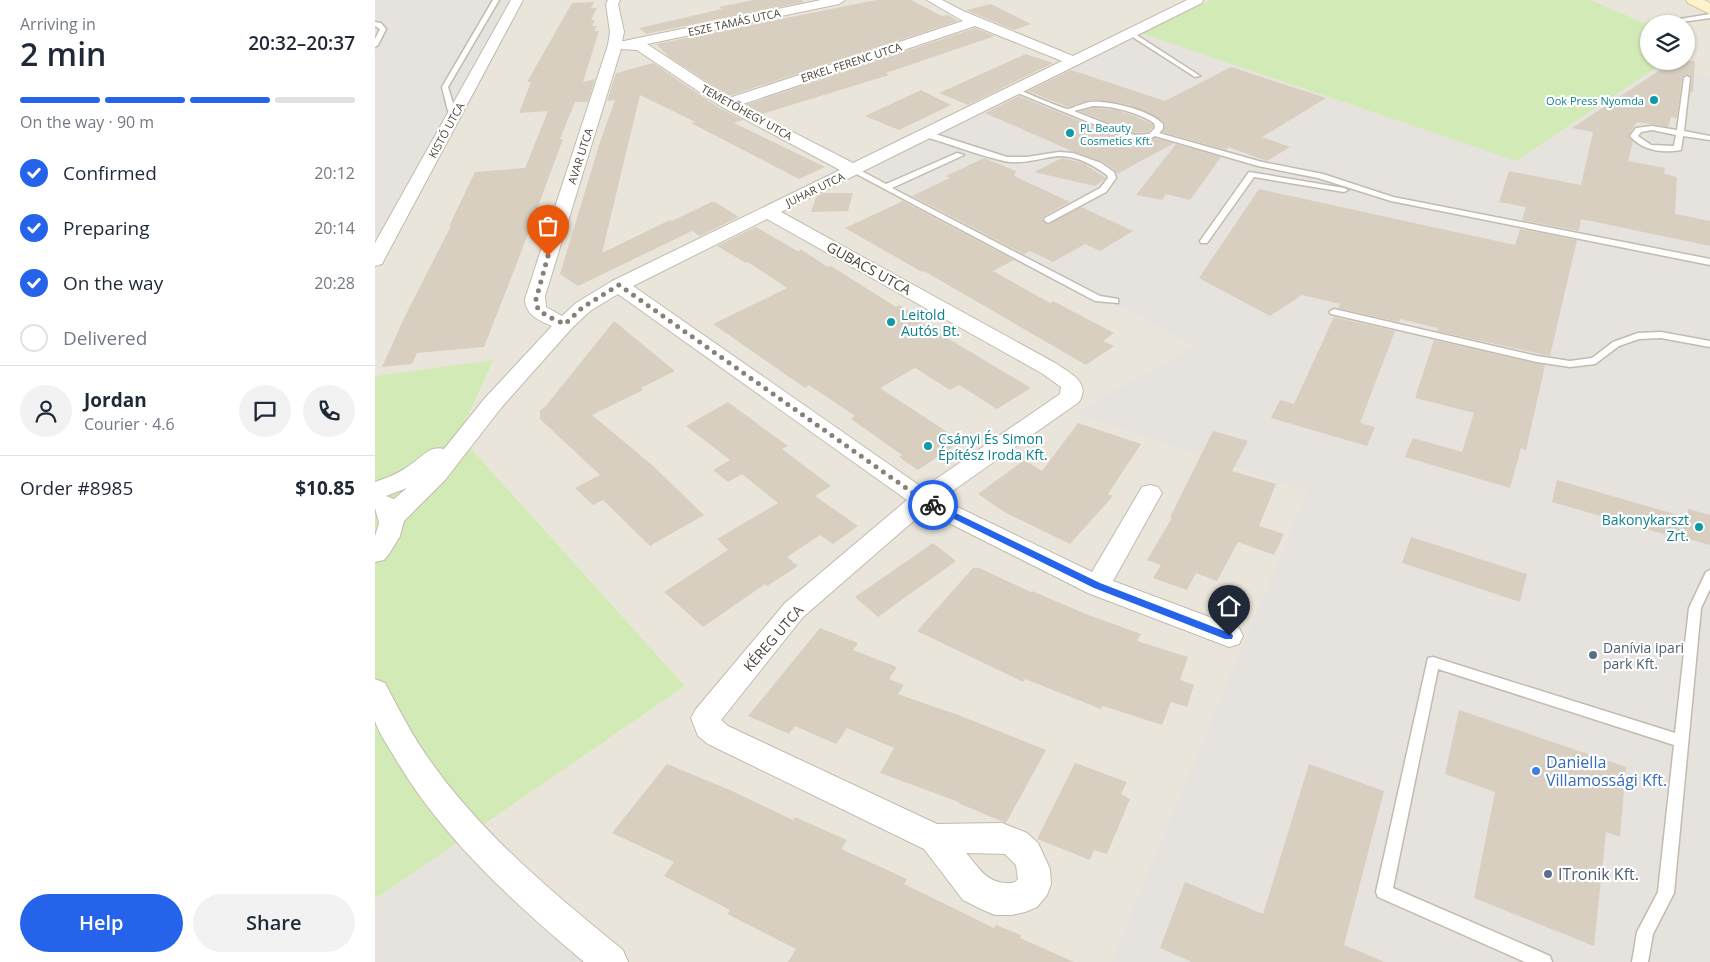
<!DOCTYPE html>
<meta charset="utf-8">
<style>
:root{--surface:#fff;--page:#f2f2f3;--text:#1f2937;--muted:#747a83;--line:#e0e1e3;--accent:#2563eb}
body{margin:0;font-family:"Open Sans",sans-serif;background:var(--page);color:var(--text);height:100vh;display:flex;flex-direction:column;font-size:19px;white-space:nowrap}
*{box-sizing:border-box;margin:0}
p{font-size:16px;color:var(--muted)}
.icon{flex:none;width:28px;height:28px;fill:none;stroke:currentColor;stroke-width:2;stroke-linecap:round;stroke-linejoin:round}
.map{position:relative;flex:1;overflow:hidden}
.drawer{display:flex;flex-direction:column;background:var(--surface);width:375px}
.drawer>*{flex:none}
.fabs{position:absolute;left:1265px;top:15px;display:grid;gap:10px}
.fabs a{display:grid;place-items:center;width:55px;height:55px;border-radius:50%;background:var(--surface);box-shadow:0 1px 4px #0004;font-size:25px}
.pin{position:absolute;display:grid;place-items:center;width:42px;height:42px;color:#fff;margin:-51px -21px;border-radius:50% 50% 50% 0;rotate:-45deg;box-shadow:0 0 5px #0007}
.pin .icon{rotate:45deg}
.courier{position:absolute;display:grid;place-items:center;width:50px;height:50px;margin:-25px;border:4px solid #2563eb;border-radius:50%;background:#fff;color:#222;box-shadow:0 1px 6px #0007}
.headline em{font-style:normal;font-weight:600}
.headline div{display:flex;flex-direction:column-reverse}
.headline{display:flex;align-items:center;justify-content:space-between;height:85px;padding:0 20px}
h1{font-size:32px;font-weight:600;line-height:38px}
.bar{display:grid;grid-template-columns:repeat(4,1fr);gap:8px 5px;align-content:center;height:60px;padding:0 20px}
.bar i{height:6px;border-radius:4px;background:var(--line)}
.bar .selected{background:var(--accent)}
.bar p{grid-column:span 4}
.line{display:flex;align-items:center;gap:12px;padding:0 20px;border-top:1px solid var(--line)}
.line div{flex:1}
.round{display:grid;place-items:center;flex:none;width:52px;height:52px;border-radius:26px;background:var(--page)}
ol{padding:0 20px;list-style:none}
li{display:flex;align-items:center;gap:15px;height:55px}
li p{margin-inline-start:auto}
li .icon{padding:5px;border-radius:50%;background:var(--accent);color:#fff;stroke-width:4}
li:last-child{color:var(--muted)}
li i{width:28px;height:28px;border:2px solid var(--line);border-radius:50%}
.button{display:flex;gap:10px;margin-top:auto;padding:10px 20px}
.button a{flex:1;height:58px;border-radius:30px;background:var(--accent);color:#fff;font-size:20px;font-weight:600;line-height:58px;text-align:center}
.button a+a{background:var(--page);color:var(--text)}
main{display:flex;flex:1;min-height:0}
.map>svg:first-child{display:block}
</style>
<main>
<section class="drawer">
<div class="headline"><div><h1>2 min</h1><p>Arriving in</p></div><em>20:32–20:37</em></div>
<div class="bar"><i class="selected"></i><i class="selected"></i><i class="selected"></i><i></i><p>On the way · 90 m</p></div>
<ol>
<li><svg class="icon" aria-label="check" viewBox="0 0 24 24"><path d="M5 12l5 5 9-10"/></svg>Confirmed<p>20:12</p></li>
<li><svg class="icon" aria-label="check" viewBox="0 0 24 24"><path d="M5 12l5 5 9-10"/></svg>Preparing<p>20:14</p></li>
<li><svg class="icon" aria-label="check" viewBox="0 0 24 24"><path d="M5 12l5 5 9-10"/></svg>On the way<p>20:28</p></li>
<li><i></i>Delivered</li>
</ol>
<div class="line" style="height:90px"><a class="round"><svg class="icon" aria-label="person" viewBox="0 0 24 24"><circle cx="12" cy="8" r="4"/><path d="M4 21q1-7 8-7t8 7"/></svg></a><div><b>Jordan</b><p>Courier · 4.6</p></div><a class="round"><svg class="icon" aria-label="chat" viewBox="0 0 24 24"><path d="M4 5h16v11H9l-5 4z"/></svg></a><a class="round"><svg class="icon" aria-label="phone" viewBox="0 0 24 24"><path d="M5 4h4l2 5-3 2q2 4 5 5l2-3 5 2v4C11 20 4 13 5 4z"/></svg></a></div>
<div class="line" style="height:65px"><div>Order #8985</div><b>$10.85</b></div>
<div class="button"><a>Help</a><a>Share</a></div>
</section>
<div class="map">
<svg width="1335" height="962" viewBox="0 0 1335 962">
<rect width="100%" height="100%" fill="#f6f3ec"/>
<!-- residential -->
<path fill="#eae5da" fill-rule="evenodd" d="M145,0h1190v75l-52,-7 -142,93 -375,-128 -271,137 323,176 -118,68 231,78 -196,470h-504l-139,-127 218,-149 -226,-251 35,-74 -119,15v-105zM1274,24h37v37h-37z"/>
<!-- industrial -->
<path fill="#e6e2dd" d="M0,0h145l-145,271z
M766,33l375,128 142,-93 52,7v887h-600l196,-470 -232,-78 119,-68 -324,-176z
M92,835l139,127h-231v-63z"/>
<!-- green -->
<path fill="#d2eab5" d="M836,0h379l59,25v36h12l1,3 -146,97 -375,-128z
M119,360l-35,75 226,251 -310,213v-523z"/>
<!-- parking -->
<path fill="#e5e3e0" d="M28,0l1,9 -29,4v-9z
M112,0h20l-48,85 -23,1z"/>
<!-- building -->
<path fill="#d8cfc1" d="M378,0h49l2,2 -158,32 -7,-6 83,-19 -3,-2z
M501,0h35l31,16 6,-1 10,6 -229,75 -60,-39 -13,-13z
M219,2l-3,6h6l-6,12h4l-3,6h5l-3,5h5l-16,51 12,-3 -7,23h-13l-15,37h3l-46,124 -33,84 -67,6 -5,11 -30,3 24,-53 45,-88h-2l26,-54 50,-4 23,-57 -29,2 12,-31h-4l45,-79z
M616,4l40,20 -17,6 -48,-20z
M600,28l20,8 -109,37 3,2 -127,39 -17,-9z
M651,54l27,9 -85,42 -29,-12z
M1299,61h21l-2,31h-3l2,-14 -6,-4 -4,4 -5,40 -6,-1 -3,10 -31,-5 -9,14 5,5 -5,20 37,7 -1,6 13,3 -2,37 35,7v25l-129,-27 -2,12 -57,-11 4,-13 -27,-5 10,-31 72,14 12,-53 -21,-4z
M278,63l68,46 22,11 -9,3 91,44 -26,12 -108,-56 4,-1 -55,-27 -38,158 68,-33 2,1 39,-19h4l24,15 -39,19 -8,-5 -114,55 -18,-12 40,-132 15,-42 -8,1 9,-28z
M856,67l95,31 -64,39 28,10 -23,14 -39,-14 -2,3 -63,-18 2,-8 -7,-6 -29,-13 -22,-4 -17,-1 -22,7 -40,-16 43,-21 94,31z
M546,90l30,15 -52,25 -34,-14z
M644,96l110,45 26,-3 19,5 -57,31 -2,-4 -13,-9 -28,-9 -89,-39z
M718,108l23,2 16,5 20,9 1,3 -5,5 -14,1 -54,-22z
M801,144l45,13 -31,43 -24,-6 -4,6 -26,-5z
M609,158l32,13 -2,5 56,26 -26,14 -2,4 5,4 34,-17 52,24 -33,20 -15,-7 -32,18 -23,-11 -6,3 -112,-58 38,-18 -4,-2z
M687,158l21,5 23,15 -11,8 -61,-14z
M884,189l256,56 5,-16 57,11 -27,116 -113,-25 1,-3 -38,-9 -1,3 -61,-14 2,-4 -38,-9 -32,21 -71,-38z
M448,193h30l-5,18 -37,1 5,-15z
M528,201l111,59 -21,11 57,32 3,-2 61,32 -11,8 11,5 -28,19 -162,-94 -2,1 -77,-44z
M381,227l43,25 1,-3 28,18 3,-1 65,41 3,-2 19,11 -4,2 117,70 -34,21 -38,-24 -9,5 -35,-22 -35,20 81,53 -43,29 -19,-13 3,-2 -51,-36 4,-3 -46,-31 -4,3 -92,-64 74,-36 -39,-26 -2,1 -29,-17z
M959,317l61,14 -35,92 15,4 -8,19 -96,-28 9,-18 14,4z
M239,321l61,50 -34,17 2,2 -51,25 59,49 53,51 -54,31 -47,-46 -10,5 -18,-17 25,-13 -60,-56v-9l5,-3z
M1059,340l111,25 -19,85 -5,-2 -11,40 -105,-31 8,-19 49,14 12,-39 -59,-15z
M353,402l60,44 -6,3 49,37 -16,10 43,30 -25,18 -13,-9 -33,22 11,9 -31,20 -2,-2 -62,43 -39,-35 64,-42 -11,-11 61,-36 -36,-29 -14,8 -15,-12 17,-10 -44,-34z
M703,423l63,21 -33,50 5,2 -43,48 -64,-31 -28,-19 46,-34 18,11z
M838,431l35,10 -16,30 44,13 -17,42 25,8 -10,21 -36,-13 -21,39 -21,-8 -9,17 -34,-12 8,-13 -14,-5 25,-42 -2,-1z
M1182,480l131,38v-9l22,6v30l-43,-12v2l-115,-33z
M1036,537l116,37 -7,28 -118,-39z
M558,543l23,18 -78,56 -23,-20z
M598,568h6l52,24 1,-1 54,23 55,20 -4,7 51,16 -8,23 14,5 -7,22 -16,-5 -9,23 -59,-19 -2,3 -76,-30 -2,3 -106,-51z
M445,628l38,15 -5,7 44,17 -8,12 15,6 -6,9 63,22 85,34 -40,73 -48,-20 1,-1 -79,-29 14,-25 -47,-20 -11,16 -41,-18 -6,8 -41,-18z
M1084,710l167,57 -6,70 -14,-5 -12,114 -120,-48 21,-106 -50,-18z
M700,763l52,19 -6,12 9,5 -23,55 -13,-4 -4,10 -53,-21z
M292,764l63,26 63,30 2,-3 52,23 -6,9 66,30 -3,5 90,44 2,-3 25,10 -1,3 54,24h-286l8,-13 -69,-35 3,-4 -66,-34 10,-14 -62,-29z
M934,764l75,27 -40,154 41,17h-193l-32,-14 25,-66 78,32z"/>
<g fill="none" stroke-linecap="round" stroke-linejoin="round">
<defs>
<path id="lane" d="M118,0h6l-51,87 9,30 -7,2 -8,-32z
M1335,14v4l-42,6h-18z
M0,22l6,1 5,6 -8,16 -3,2v-8l5,-10 -5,-3z
M753,32h4l68,44 -5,1 -67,-43z
M1312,76l3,2 -6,53 26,5v4l-27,-4 -2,14c-19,3 -38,1 -51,-14l6,-8 16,-2 25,4 7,-52zM1277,130l24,5 -2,11 -23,-1 -13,-9 3,-4z
M638,89h4c8,3 46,20 51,20 5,-1 15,-6 22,-7 18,-2 60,8 73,22v5l-4,4 103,29 61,12 70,23 317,62v6l-319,-64 -73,-23 -60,-12 -103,-30 -4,2 -21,1 -117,-48zM718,106c20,0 44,6 61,17l1,5 -6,6 -15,1 -60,-24z
M548,132h6l78,25h20l32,-5 14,1 28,10 13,9 2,6 -10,14 -58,31 -4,-3 1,-2 55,-30 8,-10 -1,-3c-14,-10 -31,-20 -49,-19 -18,2 -36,9 -54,5 -27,-6 -54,-17 -81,-25z
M582,153l7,2 -72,33 208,108 18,3v4l-23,-2 -246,-131 7,-2 30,16z
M874,172l95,16 4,2 -4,2 -90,-15 -47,66h-6l-1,-2z
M959,309l203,47 33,5 22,-3 21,-16 25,-9 23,-1 49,9v6l-49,-9 -22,1 -20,7 -24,18 -25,3 -33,-5 -206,-48 -2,-2z
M1335,570v19l-9,19 -27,285 -21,41 -5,28h-16l5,-30 21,-40 16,-147 -236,-76 -45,219 157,68 2,6h-27l-147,-65 -2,-5 52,-234 5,-1 242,76 14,-125 17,-36z"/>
<path id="street" d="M136,0h12l-139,260 -2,4 -7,2v-23z
M233,0h12l-2,4 6,28 -2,9h2l197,-41h24l-6,4 -192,40 82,54 234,-77 -36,-21h15l21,11 110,45 114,-56h16l-1,3 -421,209 276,152c14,10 34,19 22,38l-138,97 151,73 50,-85 8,-2 8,2 4,6 -49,88 126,47 4,8 -4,8 -10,3 -141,-54 -163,-82 -122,106 -82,103 7,6 209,98 65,-1 25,10 11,10 12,26 1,15 -4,11 -10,12 -12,5 -13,3h-17l-12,-5 -20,-10 -39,-51 -216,-105 -10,-8 -7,-18 5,-9 89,-106 122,-103 -289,-206 -28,17 -18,17 -71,80 -56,72 -41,41 -4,15 -11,18 -5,6 -9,2v-26l4,-13 -4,-15v-26c11,-4 23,-8 32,-15 13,-7 21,-22 37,-18l41,-51 67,-72c-12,-5 -27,-11 -27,-27l83,-254 2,-13 -4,-28zM600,26l87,35 -209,102 -113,-58zM246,49l16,1 85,57 118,63 -228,111 -36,22 -14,13 -16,-9 -1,-11zM392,219l276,155 18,13 -1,7 -137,94 -290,-202zM32,488l-13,11 -8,-3zM591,853l39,1 11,11 2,14c-3,4 -5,4 -11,4 -20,0 -28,-15 -41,-30z
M0,679l10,4c14,27 28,54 46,79 52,73 123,132 192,188l5,12h-44c-70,-59 -142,-124 -189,-204 -6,-11 -16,-24 -20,-37 0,-12 0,-29 0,-42z"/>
<path id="secondary" d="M1311,0h18l6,3v11l-22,-11z"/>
</defs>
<!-- lane casing -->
<use href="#lane" stroke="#c2bbae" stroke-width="3"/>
<!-- street casing -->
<use href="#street" stroke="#c2bbae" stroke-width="2"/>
<!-- secondary casing -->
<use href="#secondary" stroke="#d6c79b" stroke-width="2"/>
<!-- lane -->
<use href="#lane" fill="#fff" fill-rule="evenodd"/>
<!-- street -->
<use href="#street" fill="#fff" fill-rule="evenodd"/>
<!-- secondary -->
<use href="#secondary" fill="#fff3cd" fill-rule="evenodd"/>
</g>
<!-- route -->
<path fill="#2563eb" d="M558,502l167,81 132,51 1,2 -1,3h-7l-131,-51 -164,-81 -1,-2z"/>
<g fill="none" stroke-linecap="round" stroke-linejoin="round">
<!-- done -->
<path stroke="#878178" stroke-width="5" stroke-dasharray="0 9" d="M173,256l-13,47c5,12 19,16 30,21l18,-17 36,-22 304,215 10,5"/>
</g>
<!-- markers -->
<g fill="#0f9aa8" stroke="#fff" stroke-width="2">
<circle cx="1279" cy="100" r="5"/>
<circle cx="695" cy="133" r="5"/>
<circle cx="516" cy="322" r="5"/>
<circle cx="553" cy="446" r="5"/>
<circle cx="1324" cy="527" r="5"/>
</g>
<g fill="#5c6f8a" stroke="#fff" stroke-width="2">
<circle cx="1218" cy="655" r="5"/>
<circle cx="1173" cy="874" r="5"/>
</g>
<circle fill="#3f7fe0" stroke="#fff" stroke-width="2" cx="1161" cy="771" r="5"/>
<g text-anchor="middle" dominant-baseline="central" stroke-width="4.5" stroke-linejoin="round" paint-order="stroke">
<!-- far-street labels -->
<g font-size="11" fill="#4b4439" stroke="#fff">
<text transform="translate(359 22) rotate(-12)">ESZE TAMÁS UTCA</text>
<text transform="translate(476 62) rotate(-18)">ERKEL FERENC UTCA</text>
<text transform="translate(372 112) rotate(29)">TEMETŐHEGY UTCA</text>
<text transform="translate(71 130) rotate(-61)">KISTÓ UTCA</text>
<text transform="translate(205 156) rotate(-72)">AVAR UTCA</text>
<text transform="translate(440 189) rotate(-26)">JUHAR UTCA</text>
</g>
<!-- far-culture labels -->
<g font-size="11" fill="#0d838f" stroke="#fff" text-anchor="end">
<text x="1269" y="100">Ook Press Nyomda</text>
<text x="705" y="127" text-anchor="start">PL Beauty<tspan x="705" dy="13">Cosmetics Kft.</tspan></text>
</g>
<!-- street labels -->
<g font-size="14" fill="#4b4439" stroke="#fff">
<text transform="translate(494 268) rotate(29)">GUBACS UTCA</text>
<text transform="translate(398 638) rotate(-49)">KÉREG UTCA</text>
</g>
<!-- culture labels -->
<g font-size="14" fill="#0d838f" stroke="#fff" text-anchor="start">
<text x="526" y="314">Leitold<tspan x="526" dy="16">Autós Bt.</tspan></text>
<text x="563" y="438">Csányi És Simon<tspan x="563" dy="16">Építész Iroda Kft.</tspan></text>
<text x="1314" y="519" text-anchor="end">Bakonykarszt<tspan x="1314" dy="16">Zrt.</tspan></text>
</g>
<!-- service labels -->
<g font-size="14" fill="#4e5e75" stroke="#fff" text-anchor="start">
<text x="1228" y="647">Danívia ipari<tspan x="1228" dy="16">park Kft.</tspan></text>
</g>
<!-- near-shop labels -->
<g font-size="16" fill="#366cbe" stroke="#fff" text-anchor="start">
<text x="1171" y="762">Daniella<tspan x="1171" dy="18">Villamossági Kft.</tspan></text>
</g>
<!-- near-service labels -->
<g font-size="16" fill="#4e5e75" stroke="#fff" text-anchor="start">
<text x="1183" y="874">ITronik Kft.</text>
</g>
</g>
</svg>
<div class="fabs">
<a><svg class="icon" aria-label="layers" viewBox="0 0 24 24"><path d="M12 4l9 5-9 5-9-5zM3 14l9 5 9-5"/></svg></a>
</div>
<div class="pin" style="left:173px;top:256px;background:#ea580c"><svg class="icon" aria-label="bag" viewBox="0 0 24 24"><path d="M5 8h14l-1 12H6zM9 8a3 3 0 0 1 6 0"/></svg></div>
<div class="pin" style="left:854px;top:636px;background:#1f2937"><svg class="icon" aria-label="home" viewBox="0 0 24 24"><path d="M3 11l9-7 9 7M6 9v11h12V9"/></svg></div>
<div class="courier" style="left:558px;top:505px"><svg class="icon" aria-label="bike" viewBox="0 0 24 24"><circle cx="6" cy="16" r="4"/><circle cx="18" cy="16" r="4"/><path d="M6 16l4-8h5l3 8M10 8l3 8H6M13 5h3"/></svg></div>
</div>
</main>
